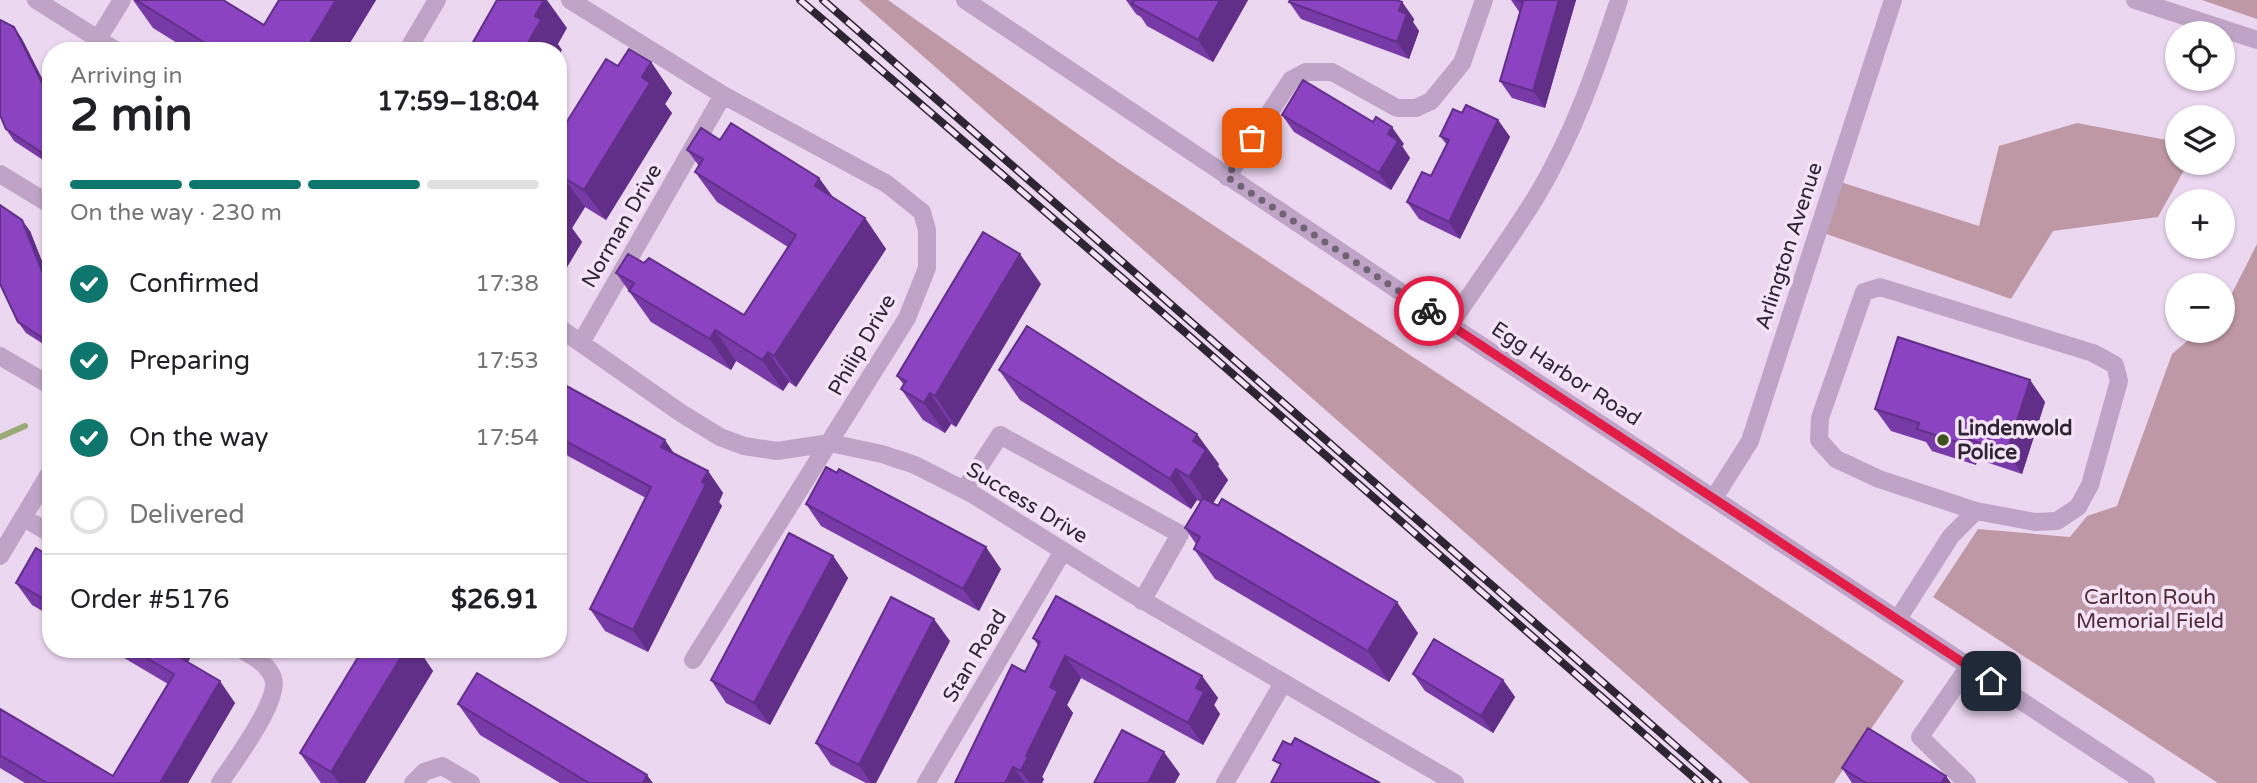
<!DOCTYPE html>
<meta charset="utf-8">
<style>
:root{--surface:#fff;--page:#f2f2f2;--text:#202124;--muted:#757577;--line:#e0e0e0;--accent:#0f766e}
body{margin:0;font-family:"Varela Round",sans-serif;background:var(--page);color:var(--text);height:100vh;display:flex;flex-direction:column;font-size:26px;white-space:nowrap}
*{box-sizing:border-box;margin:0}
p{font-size:23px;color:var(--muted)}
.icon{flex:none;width:38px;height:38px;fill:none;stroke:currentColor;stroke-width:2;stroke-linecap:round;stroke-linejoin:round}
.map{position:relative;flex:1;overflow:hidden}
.details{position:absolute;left:42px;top:42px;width:525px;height:616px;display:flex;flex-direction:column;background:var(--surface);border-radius:28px;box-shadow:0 2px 5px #0004}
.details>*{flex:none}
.tools{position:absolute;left:2165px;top:21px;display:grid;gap:14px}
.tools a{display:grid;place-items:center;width:70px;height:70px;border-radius:50%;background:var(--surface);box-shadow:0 2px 5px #0004;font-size:35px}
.pin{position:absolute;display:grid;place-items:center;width:60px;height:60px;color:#fff;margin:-30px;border-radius:14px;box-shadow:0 4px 10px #0006}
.courier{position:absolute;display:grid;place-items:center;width:70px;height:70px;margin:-35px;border:5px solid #e11d48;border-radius:50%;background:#fff;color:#222;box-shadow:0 2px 9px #0007}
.head em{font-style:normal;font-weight:700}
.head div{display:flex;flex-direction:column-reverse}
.head{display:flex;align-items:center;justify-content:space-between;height:119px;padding:0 28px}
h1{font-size:46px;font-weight:700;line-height:52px}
.bar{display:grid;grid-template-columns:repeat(4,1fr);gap:10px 7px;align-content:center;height:84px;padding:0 28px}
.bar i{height:9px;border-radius:5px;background:var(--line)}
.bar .active{background:var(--accent)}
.bar p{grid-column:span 4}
.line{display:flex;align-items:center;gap:18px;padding:0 28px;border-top:2px solid var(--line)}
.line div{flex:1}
ol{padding:0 28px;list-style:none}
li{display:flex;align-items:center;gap:21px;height:77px}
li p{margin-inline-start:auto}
li .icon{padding:7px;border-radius:50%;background:var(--accent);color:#fff;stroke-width:4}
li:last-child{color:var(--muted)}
li i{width:38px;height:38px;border:4px solid var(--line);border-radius:50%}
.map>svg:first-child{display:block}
</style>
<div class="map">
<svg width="2257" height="783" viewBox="0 0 2257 783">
<rect width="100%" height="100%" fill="#ecd7f0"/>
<!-- green -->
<path fill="#be98a5" d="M859,0h29l231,163 785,518 -70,102h-84z
M2202,0h55v19z
M2077,123l100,19v21h11l-30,54 -105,14 -42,68 -193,-68 16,-51 145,46 20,-80z
M2257,244v539h-39l-285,-186 45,-68 92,8 17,-21 30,-10 55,-152 27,-23h23l1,-20z"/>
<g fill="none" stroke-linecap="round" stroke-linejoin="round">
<!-- stream -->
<path stroke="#98ab77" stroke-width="6" d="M0,437l25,-11"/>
<!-- minor -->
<path stroke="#bfa4c7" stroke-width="18" d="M36,0l81,51
M570,0l153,95 164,89 35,28 5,18v38l-20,50 -214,342
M965,0l485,325 696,458
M2135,0l122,40
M98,39l24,-39
M407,51l30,-51
M0,174l51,31
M1227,177l64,-97 15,-8h26l65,36h19l15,-7 31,-38 22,-63
M1450,325c28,-43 59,-84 86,-128 37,-61 61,-130 83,-197
M558,327l123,86 39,24 24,9 33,5 53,-8 52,11 33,11 59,30 158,99 323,189
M581,343l142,-248
M0,356l51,30
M964,490l36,-55 180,99 -38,67
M1714,498l36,-57 143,-441
M23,517l28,17
M0,556l51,-85
M1898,619l53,-83 25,-25 59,11 22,-1 21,-14 12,-22 29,-104 -4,-16 -22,-12 -213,-66 -16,5 -44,126 -1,22 17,19 43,20 97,32
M220,783c13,-20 61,-83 53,-105 -4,-13 -20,-22 -32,-29
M413,783l11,-11 18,-6 29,17
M926,783l137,-232
M1225,783l58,-100
M1967,783l-47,-46 49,-71"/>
<defs>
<path id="rail" d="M800,0l387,334 513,449
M823,0l895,783"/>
</defs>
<!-- rail casing -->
<use href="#rail" stroke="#2e2532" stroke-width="8"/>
<!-- rail -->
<use href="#rail" stroke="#f5e3f8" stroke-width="5" stroke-dasharray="16" stroke-linecap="butt"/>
</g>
<!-- wall -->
<path fill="#783aa7" d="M133,0h92v1l39,24 15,-25h97l-31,51h-155l-37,-23z
M1126,0h122l-35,62 -66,-36 -6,-9 -5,-3z
M1511,0h65l-31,108 -33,-10 -12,-17 20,-68z
M1289,2h113l12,17 -1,3 6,9 -10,28 -108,-40z
M14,27l8,12 29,57v70l-5,-4 -32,-21 -8,-12z
M651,62l21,31 -7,11 7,9 -66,107 -21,-13 -13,21 10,14 -15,25 -9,-5v-126l60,-70z
M1462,113l36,7 12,17 -50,102 -41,-20 -12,-17 24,-26 16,-31 -7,-9z
M1282,115l122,29 -2,2 8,12 -19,32 -97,-58z
M720,140l99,38 14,19 32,21 21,31 -90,138 -7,-5 -6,9 -47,-30 -5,9 -80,-48 -35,-49 28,-10 100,52 44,-68 -71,-45 -22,-30 4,-6 -12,-16z
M30,231l21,53v65l-25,-16 -8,-11z
M1041,284l-85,143 -5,-3 -6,9 -22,-13 -22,-31 3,-4 -7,-9z
M999,370l220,94 -1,2 10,14 -15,23 205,130 -29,49 -174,-103 -21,-30 2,-5 -11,-16 16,-26 -4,-2 -6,9 -171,-109z
M2030,380l15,22 -23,72 -45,-15 -1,6 -44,-14 -6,-9 -35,-11 -16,-22z
M558,388l117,66 33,17 15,22 -4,9 3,4 -74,146 -43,-21 -15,-22 56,-111 -78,-42 -10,-14z
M806,504l195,65 -22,42 -158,-85z
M833,556l15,22 -78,147 -44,-22 -15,-23z
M51,557v59l-19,-11 -16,-22z
M1033,638l169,38 16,22 -4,7 6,9 -17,31 -122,-67 -14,27 6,8 -31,64 2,2 -2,4h-87l70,-111 13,-27z
M950,641l-74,142h-10l-35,-18 -15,-22z
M109,649h82l2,4 -5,9 47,41 -47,80h-163l-25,-15v-59l113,67 55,-92z
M363,649h55l15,22 -68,112h-44l-21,-30z
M1413,674l90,6 12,17 -22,36 -68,-42z
M458,704l195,79h-93l-80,-48z
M1842,768l109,15h-99z"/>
<!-- shaded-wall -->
<path fill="#612f88" d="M336,0h40l-31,51h-40z
M544,0h3l20,28 -9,16 4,6 -4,7v-6h-35l12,-35z
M1220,0h28l-35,62 -15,-22z
M1559,0h17l-31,108 -12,-17z
M1402,2l12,17 -1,3 6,9 -10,28 -12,-17 2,-31z
M14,27l8,12 29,57v5z
M651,62l21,31 -7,11 7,9 -66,107 -22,-30 58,-113z
M1498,120l12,17 -50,102 -11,-17z
M1392,127l12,17 -2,2 8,12 -19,32 -12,-17 9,-39z
M563,177l22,30 -13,21 10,14 -15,25 -9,-12v-70z
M819,178l22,31 -26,-23z
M865,218l21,31 -90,138 -22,-31z
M22,220l8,11 21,53v5l-4,-5z
M1020,254l21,30 -85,143 -21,-31z
M715,330l21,31 -5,9 -21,-31z
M768,352l21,30 -6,9 -21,-31z
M2030,380l15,22 -23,72 -15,-22z
M930,393l21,31 -6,9 -21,-30z
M1197,434l22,30 -1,2 10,14 -18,28 -21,-31 4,-36z
M1962,437l15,22 -1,6 -16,-22z
M665,440l15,22 -19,-15z
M1176,469l21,31 -6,9 -21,-30z
M708,471l15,22 -4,9 3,4 -74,146 -15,-22z
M986,547l15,22 -22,42 -16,-22z
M833,556l15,22 -78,147 -16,-22z
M1397,602l21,31 -29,49 -21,-31z
M934,619l16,22 -74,142h-5l-12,-18z
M167,649h24l2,4 -11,19z
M406,649h12l15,22 -68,112h-26l-8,-11z
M1065,656l16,22 -14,27 6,8 -31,64 2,2 -2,4h-12l-9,-12 29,-84z
M1202,676l16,22 -4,7 6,9 -17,31 -15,-22 8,-35z
M1503,680l12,17 -22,36 -12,-17z
M220,681l15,22 -47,80h-28z
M1164,752l16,22 -5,9h-27z
M1013,767l12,16h-20z
M647,775l6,8h-10z
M1946,776l5,7h-10z"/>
<!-- building -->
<path fill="#8b43c2" stroke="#612f88" stroke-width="2" d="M136,0h87l41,25 15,-25h57l-31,51h-87z
M497,0h47l-9,16 6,4 -18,31h-55z
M1134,0h86l-22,40 -66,-36z
M1290,0h106l6,2 -3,9 8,3 -10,28 -108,-40z
M1516,0h43l-26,91 -33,-10 23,-79z
M0,20l14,7 37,74v58l-10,-5v-2l-35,-23 -6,-14z
M629,49l22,13 -9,15 8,6 -66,107 -21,-13 -5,8v-49l48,-77 12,7z
M1303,80l70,42 3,-5 16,10 -4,7 10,7 -19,32 -97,-58z
M1466,105l32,15 -49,102 -42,-20 15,-30 9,4 18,-36 -9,-4 13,-27 9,4z
M731,123l88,55 -4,8 50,32 -91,138 -6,-4 -6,8 -47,-30 -5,9 -81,-48 5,-8 -18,-10 12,-19 16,9 5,-5 95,57 52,-80 -101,-63 8,-13 -16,-9 14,-22 19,12z
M0,205l22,15 25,64 4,2v57l-33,-21 -18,-38z
M983,232l37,22 -85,142 -5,-3 -6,10 -23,-14 5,-8 -9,-5z
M1027,326l170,108 -4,7 13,9 -17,27 -13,-8 -6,10 -171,-109z
M1898,337l132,43 -23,72 -45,-15 -2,6 -43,-14 2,-6 -44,-14z
M561,383l104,57 -4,7 47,24 -6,11 4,2 -73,146 -43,-21 61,-122 -93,-50v-49z
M826,467l11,6 2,-4 147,78 -23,42 -157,-85z
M1203,498l15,8 4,-7 175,103 -29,49 -174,-102 6,-12 -15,-9z
M789,533l44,23 -79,147 -43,-23z
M36,548l15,9v46l-35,-20z
M1056,596l146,80 -6,12 8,4 -16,31 -123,-67 -15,31 8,4 -32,65 2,1 -7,14 -8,-4 -8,16h-50l57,-118 13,7 15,-30 -7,-4z
M891,597l43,22 -75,146 -43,-22z
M1434,639l69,41 -22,36 -68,-42z
M131,649h36v1l53,31 -60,102h-113l-47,-28v-46l113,67 61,-102z
M363,649h43l-75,123 -31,-19z
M477,673l170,102 -4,8h-54l-131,-79z
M1868,728l78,48 -5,7h-75l-24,-15z
M1122,730l42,22 -16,31h-54z
M1295,738l85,45h-109l10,-19 -8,-4 10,-19 8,4z"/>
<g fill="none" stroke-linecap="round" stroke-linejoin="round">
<!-- done -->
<path stroke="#706374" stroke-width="7" stroke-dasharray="0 12.6" d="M1252,138l-25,39 202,134"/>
<!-- route -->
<path stroke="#e11d48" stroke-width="9" d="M1429,311l562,370"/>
</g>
<!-- markers -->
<circle fill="#3d521d" stroke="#f5e3f8" stroke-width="2.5" cx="1943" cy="440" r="7"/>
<g text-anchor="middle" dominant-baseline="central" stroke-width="7" stroke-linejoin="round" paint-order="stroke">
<!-- street labels -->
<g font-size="21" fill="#2e2532" stroke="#f5e3f8">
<text transform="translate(622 226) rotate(-60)">Norman Drive</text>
<text transform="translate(1789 246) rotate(-72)">Arlington Avenue</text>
<text transform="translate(862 345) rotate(-60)">Philip Drive</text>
<text transform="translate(1566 374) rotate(33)">Egg Harbor Road</text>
<text transform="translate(1027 503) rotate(31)">Success Drive</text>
<text transform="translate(975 656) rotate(-59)">Stan Road</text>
</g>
<!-- poi labels -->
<g font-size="21" font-weight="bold" fill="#2e2532" stroke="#f5e3f8" text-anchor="start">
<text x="1957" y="428">Lindenwold<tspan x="1957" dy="24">Police</tspan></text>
</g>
<!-- park labels -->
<g font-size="21" fill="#502a35" stroke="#f5e3f8">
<text x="2150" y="597">Carlton Rouh<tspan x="2150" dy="24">Memorial Field</tspan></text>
</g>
</g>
</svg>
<div class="tools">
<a><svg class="icon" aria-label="locate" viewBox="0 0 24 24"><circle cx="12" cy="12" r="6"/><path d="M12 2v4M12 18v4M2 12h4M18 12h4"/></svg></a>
<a><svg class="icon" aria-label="layers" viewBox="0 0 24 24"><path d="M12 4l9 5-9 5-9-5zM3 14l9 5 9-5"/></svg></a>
<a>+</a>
<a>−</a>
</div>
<div class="pin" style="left:1252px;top:138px;background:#ea580c"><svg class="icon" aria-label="bag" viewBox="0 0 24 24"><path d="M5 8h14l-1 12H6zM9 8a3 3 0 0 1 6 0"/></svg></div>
<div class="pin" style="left:1991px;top:681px;background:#1f2937"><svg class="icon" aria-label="home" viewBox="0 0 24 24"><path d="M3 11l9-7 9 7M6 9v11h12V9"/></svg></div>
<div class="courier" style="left:1429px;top:311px"><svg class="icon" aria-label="bike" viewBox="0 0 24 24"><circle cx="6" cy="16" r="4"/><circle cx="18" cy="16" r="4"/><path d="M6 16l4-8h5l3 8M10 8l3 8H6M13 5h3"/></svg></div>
<section class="details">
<div class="head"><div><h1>2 min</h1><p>Arriving in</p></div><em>17:59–18:04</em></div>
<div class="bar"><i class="active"></i><i class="active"></i><i class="active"></i><i></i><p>On the way · 230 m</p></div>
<ol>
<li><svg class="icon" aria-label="check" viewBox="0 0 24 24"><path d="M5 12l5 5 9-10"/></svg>Confirmed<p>17:38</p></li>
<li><svg class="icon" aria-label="check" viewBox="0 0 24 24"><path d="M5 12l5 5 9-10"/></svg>Preparing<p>17:53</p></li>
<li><svg class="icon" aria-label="check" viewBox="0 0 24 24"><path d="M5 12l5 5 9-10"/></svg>On the way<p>17:54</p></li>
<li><i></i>Delivered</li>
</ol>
<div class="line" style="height:91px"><div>Order #5176</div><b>$26.91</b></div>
</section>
</div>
